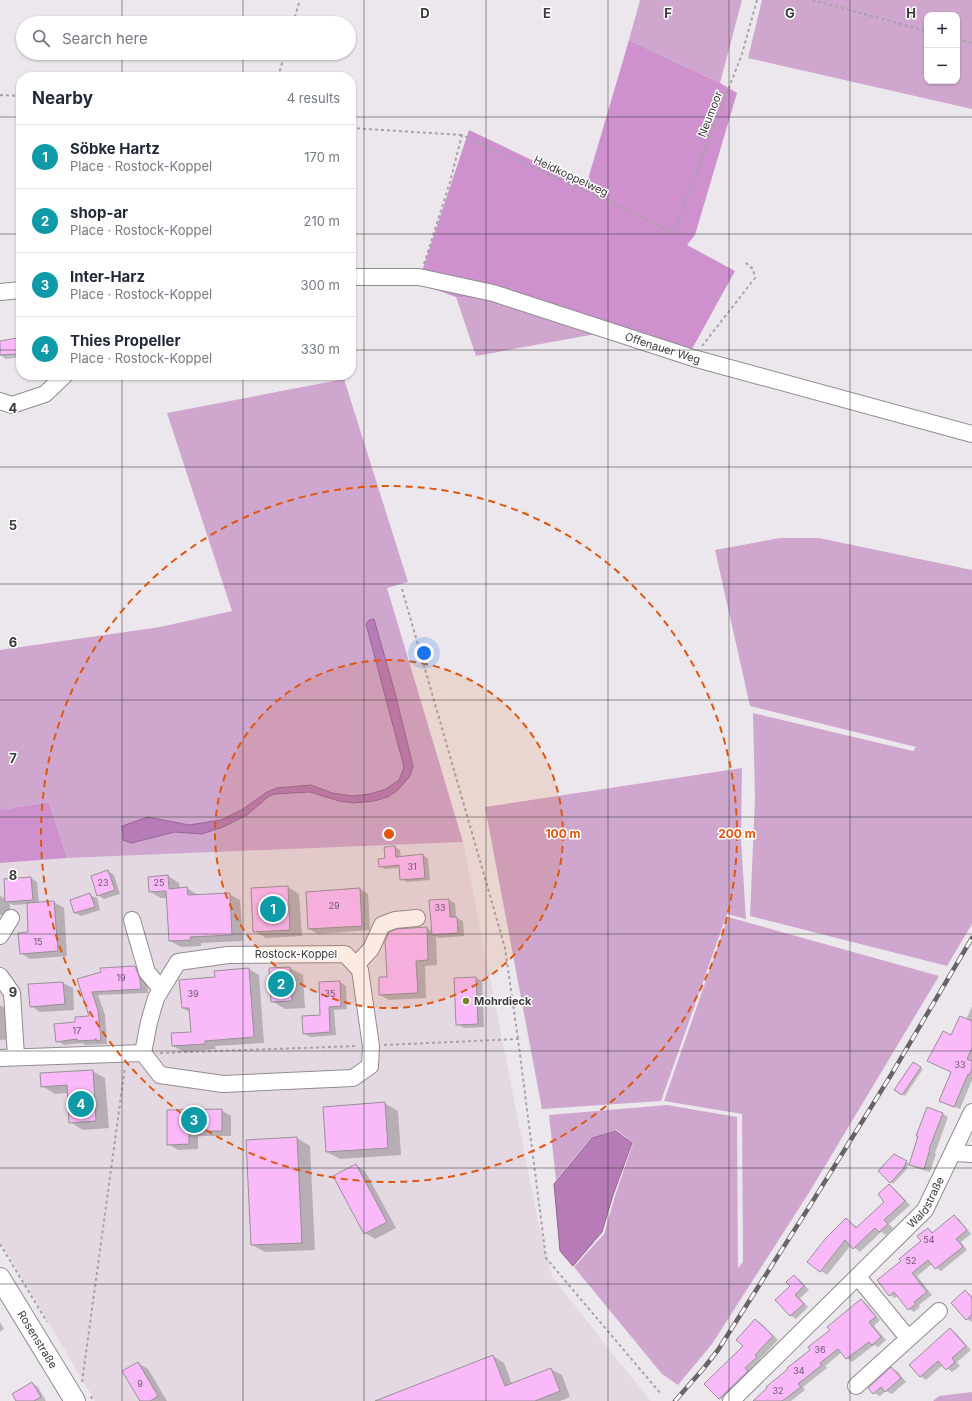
<!DOCTYPE html>
<meta charset="utf-8">
<style>
body{margin:0;font-family:Inter,sans-serif;background:#f6f6f7;color:#1f2937}
.controls{position:absolute;right:12px;top:12px;display:grid;overflow:hidden;border-radius:8px;box-shadow:0 1px 3px #0004}
.controls button{width:36px;height:36px;display:grid;place-items:center;padding:0;border:0;border-bottom:1px solid #e0e1e3;background:#fff;color:#1f2937;font:20px sans-serif}
.you{position:absolute;left:424px;top:653px;width:14px;height:14px;margin:-10px;border:3px solid #fff;border-radius:50%;background:#1a73e8;box-shadow:0 0 0 6px #1a73e833}
.badge{display:grid;place-items:center;width:26px;height:26px;border-radius:50%;background:#0f766e;color:#fff;font-size:13px;font-weight:700}
.pin{position:absolute;translate:-50% -50%;border:2px solid #fff;box-shadow:0 1px 4px #0006}
.list{margin:0;padding:0;list-style:none}
h2{display:flex;justify-content:space-between;align-items:center;height:52px;margin:0;padding:0 16px;font-size:17px}
h2 small{font-size:13px;font-weight:400;color:#747a83}
.list li{display:grid;grid-template-columns:26px 1fr auto;gap:12px;align-items:center;box-sizing:border-box;height:64px;padding:0 16px;border-top:1px solid #e0e1e3}
.list b{display:block;font-size:15px;white-space:nowrap}
.list p{margin:0;font-size:13px;white-space:nowrap;color:#747a83}
.list em{font-size:13px;font-style:normal;color:#747a83}
.icon{flex:none;width:22px;height:22px;fill:none;stroke:currentColor;stroke-width:2;stroke-linecap:round;stroke-linejoin:round}
.map{position:relative;flex:none;width:972px;height:1401px;overflow:hidden}
.search{position:absolute;background:#fff;box-shadow:0 1px 3px #0004;left:16px;top:16px;width:340px;height:44px;display:flex;align-items:center;gap:10px;box-sizing:border-box;padding:0 14px;border-radius:22px;color:#747a83;font-size:15px}
.panel{position:absolute;background:#fff;box-shadow:0 1px 3px #0004;left:16px;top:72px;width:340px;height:308px;border-radius:16px}
.map>svg:first-child{display:block}
.built{fill:#e4d9e3}
.green{fill:#cfa7ce;fill-rule:evenodd}
.forest{fill:#ce91ce}
.water{fill:#b77bb7;stroke:#926892}
.shadow{fill:#0003}
.building{fill:#fabafa;stroke:#969195}
.lines{fill:none;stroke-linecap:round;stroke-linejoin:round}
.minor-casing{stroke:#918c90;stroke-width:18}
.major-casing{stroke:#918c90;stroke-width:22}
.path{stroke:#a6a3a6;stroke-width:2;stroke-dasharray:3 3;stroke-linecap:butt}
.minor{stroke:#fff;stroke-width:16}
.major{stroke:#fff;stroke-width:20}
.rail-casing{stroke:#676467;stroke-width:4.5}
.rail{stroke:#fff;stroke-width:3;stroke-dasharray:9;stroke-linecap:butt}
.grid{fill:none;stroke:#3c3a3c;stroke-width:1;stroke-opacity:0.55}
.ring{fill:none;stroke:#df570e;stroke-width:2;stroke-dasharray:7 5}
.poi-dot{fill:#75812d;stroke:#fff;stroke-width:1.5}
.labels{text-anchor:middle;stroke-width:3;stroke-linejoin:round;paint-order:stroke}
.number-label{font-size:9px;fill:#6c5a6c}
.street-label{font-size:11px;fill:#3c3a3c;stroke:#fff}
.poi-label{font-size:11px;font-weight:bold;fill:#3c3a3c;stroke:#fff;text-anchor:start}
.grid-label{font-size:13px;text-anchor:middle;font-weight:bold;fill:#3c3a3c;stroke:#fff;stroke-width:3;stroke-linejoin:round;paint-order:stroke}
.centre{fill:#df570e;stroke:#fff;stroke-width:2}
.ring-label{font-size:12px;text-anchor:middle;font-weight:bold;fill:#df570e;stroke:#fff;stroke-width:3;stroke-linejoin:round;paint-order:stroke}
</style>
<div class="map">
<svg width="972" height="1401" viewBox="0 0 972 1401">
<rect width="100%" height="100%" fill="#ece7ec"/>
<!-- built -->
<path class="built" d="M 463,842 L 538,1221 L 552,1276 L 611,1352 L 651,1401 L 95,1401 L 0,1241 L 0,863 L 67,858 Z"/>
<!-- green -->
<path class="green" d="M 640,0 L 742,0 L 720,83 L 629,40 Z
M 762,0 L 972,0 L 972,109 L 748,58 ZM 927,15 L 957,15 L 957,81 L 927,81 Z
M 456,297 L 488,299 L 601,333 L 476,356 Z
M 344,379 L 408,582 L 387,588 L 463,842 L 67,858 L 49,802 L 0,810 L 0,650 L 160,627 L 232,611 L 167,413 Z
M 780,538 L 819,538 L 972,570 L 972,924 L 947,966 L 750,916 L 755,799 L 753,713 L 913,751 L 916,747 L 750,706 L 715,550 Z
M 742,768 L 741,840 L 746,919 L 727,914 L 661,1101 L 542,1109 L 485,807 Z
M 728,917 L 939,976 L 810,1191 L 712,1344 L 678,1385 L 662,1374 L 574,1267 L 604,1234 L 615,1196 L 633,1143 L 617,1130 L 591,1138 L 556,1180 L 549,1115 L 667,1105 L 737,1117 L 738,1268 L 743,1262 L 742,1114 L 664,1101 Z
M 972,1392 L 972,1401 L 933,1401 L 939,1396 Z"/>
<!-- forest -->
<path class="forest" d="M 629,40 L 720,83 L 737,93 L 695,235 L 687,245 L 735,271 L 692,349 L 488,299 L 456,297 L 418,283 L 469,130 L 586,186 Z
M 49,802 L 67,858 L 0,863 L 0,810 Z"/>
<!-- water -->
<path class="water" d="M 374,619 L 395,693 L 413,766 L 410,776 L 398,790 L 388,797 L 374,801 L 354,803 L 339,801 L 310,792 L 274,794 L 268,797 L 247,815 L 223,827 L 202,834 L 175,832 L 131,843 L 123,840 L 122,826 L 148,817 L 189,825 L 221,820 L 243,809 L 267,792 L 277,788 L 311,785 L 332,793 L 353,796 L 370,794 L 386,789 L 399,780 L 404,767 L 366,624 L 369,620 Z
M 616,1131 L 632,1143 L 613,1195 L 602,1232 L 573,1266 L 560,1251 L 554,1184 L 592,1138 Z"/>
<!-- shadow -->
<path class="shadow" d="M 8,339 L 16,339 L 21,341 L 21,357 L 6,359 L 0,355 L 0,342 L 8,341 Z
M 395,847 L 400,850 L 401,858 L 423,855 L 428,859 L 430,880 L 407,882 L 401,879 L 400,868 L 385,869 L 380,866 Z
M 108,871 L 114,875 L 120,894 L 104,899 L 98,895 Z
M 168,876 L 179,883 L 180,889 L 187,888 L 198,895 L 229,894 L 240,900 L 243,941 L 201,943 L 201,946 L 181,947 L 170,941 L 167,898 L 161,898 L 150,892 L 149,878 Z
M 31,878 L 37,882 L 39,903 L 54,902 L 64,908 L 67,956 L 30,959 L 21,953 L 29,933 L 28,904 L 13,905 L 10,903 L 10,915 L 0,915 L 0,896 L 6,899 Z
M 288,887 L 299,894 L 302,936 L 266,938 L 254,931 Z
M 360,889 L 368,894 L 370,930 L 318,934 L 309,929 Z
M 90,895 L 97,898 L 100,910 L 81,916 L 75,913 Z
M 449,900 L 455,903 L 456,918 L 463,921 L 464,936 L 439,938 L 436,936 L 437,965 L 425,966 L 426,998 L 389,1000 L 380,995 L 388,978 L 427,928 L 432,931 Z
M 135,967 L 142,971 L 147,983 L 148,993 L 98,995 L 105,1015 L 107,1044 L 85,1045 L 83,1043 L 64,1045 L 57,1041 L 77,1023 L 90,1017 L 78,980 L 102,973 Z
M 290,968 L 303,975 L 305,1008 L 285,1009 L 272,1001 L 270,969 Z
M 249,969 L 259,975 L 264,1043 L 215,1046 L 216,1049 L 184,1052 L 173,1046 L 192,1033 L 191,1013 L 183,1008 L 216,978 Z
M 476,978 L 482,981 L 484,1027 L 464,1028 L 457,1024 Z
M 340,982 L 346,986 L 347,1009 L 334,1010 L 336,1035 L 310,1037 L 304,1033 L 321,1016 Z
M 63,983 L 73,988 L 74,1010 L 40,1012 L 31,1006 L 29,985 Z
M 0,1005 L 6,1009 L 11,1039 L 0,1040 Z
M 972,1006 L 972,1080 L 960,1109 L 945,1103 L 952,1072 L 952,1036 L 966,1020 Z
M 913,1063 L 923,1069 L 905,1096 L 895,1089 Z
M 92,1071 L 105,1078 L 109,1128 L 83,1130 L 70,1122 L 68,1093 L 55,1094 L 42,1086 Z
M 384,1103 L 398,1111 L 401,1155 L 340,1159 L 327,1152 Z
M 221,1110 L 231,1116 L 231,1136 L 198,1136 L 198,1149 L 178,1150 L 168,1144 Z
M 942,1113 L 948,1117 L 935,1153 L 936,1154 L 930,1172 L 916,1168 L 909,1164 L 906,1170 L 893,1184 L 891,1182 L 894,1156 L 910,1164 Z
M 297,1138 L 310,1146 L 315,1250 L 265,1252 L 252,1245 Z
M 356,1165 L 365,1171 L 396,1228 L 375,1239 L 365,1233 Z
M 889,1185 L 895,1189 L 910,1205 L 889,1224 L 893,1228 L 886,1235 L 881,1232 L 860,1252 L 851,1245 L 827,1275 L 808,1262 L 847,1219 L 858,1228 L 886,1202 Z
M 954,1216 L 959,1219 L 971,1234 L 961,1242 L 967,1250 L 941,1271 L 936,1268 L 932,1264 L 917,1276 L 932,1295 L 919,1305 L 920,1307 L 914,1312 L 909,1309 L 898,1295 L 895,1298 L 890,1295 L 903,1261 L 922,1241 L 928,1229 L 934,1233 Z
M 794,1276 L 799,1279 L 809,1290 L 800,1298 L 808,1307 L 796,1319 L 791,1316 L 776,1300 L 791,1286 Z
M 965,1291 L 972,1296 L 972,1322 L 967,1319 Z
M 861,1300 L 866,1303 L 880,1320 L 874,1326 L 886,1340 L 878,1347 L 874,1345 L 852,1362 L 847,1358 L 842,1352 L 825,1366 L 827,1368 L 803,1387 L 805,1390 L 791,1401 L 755,1401 L 812,1350 Z
M 755,1320 L 761,1323 L 778,1340 L 760,1359 L 762,1361 L 725,1401 L 719,1398 L 745,1346 Z
M 0,1322 L 4,1329 L 0,1332 Z
M 950,1329 L 956,1333 L 971,1350 L 957,1362 L 960,1366 L 952,1372 L 943,1365 L 926,1380 L 920,1376 Z
M 493,1356 L 504,1363 L 512,1384 L 551,1369 L 562,1375 L 570,1397 L 560,1401 L 375,1401 Z
M 138,1363 L 148,1369 L 167,1401 L 141,1401 Z
M 892,1368 L 898,1372 L 906,1382 L 892,1394 L 886,1391 L 880,1396 L 874,1393 Z
M 32,1383 L 38,1387 L 46,1401 L 18,1401 Z"/>
<!-- building -->
<path class="building" d="M 17,338 L 18,354 L 0,355 L 0,341 Z
M 395,846 L 396,857 L 423,854 L 425,878 L 400,880 L 399,865 L 379,867 L 378,859 L 385,858 L 384,847 Z
M 108,870 L 115,890 L 97,896 L 91,876 Z
M 168,875 L 169,889 L 187,887 L 188,895 L 230,893 L 232,935 L 190,937 L 191,940 L 169,941 L 166,891 L 149,892 L 148,877 Z
M 31,877 L 33,900 L 5,902 L 4,879 Z
M 288,886 L 290,930 L 253,932 L 251,888 Z
M 360,888 L 362,926 L 308,929 L 306,892 Z
M 90,893 L 95,907 L 74,913 L 70,900 Z
M 449,899 L 450,917 L 457,917 L 458,933 L 432,935 L 429,900 Z
M 54,901 L 58,951 L 20,954 L 18,933 L 28,932 L 27,903 Z
M 427,927 L 428,960 L 416,961 L 418,993 L 379,995 L 379,977 L 387,977 L 385,941 L 389,932 L 397,929 Z
M 135,966 L 140,979 L 141,989 L 92,992 L 98,1010 L 101,1040 L 96,1041 L 96,1038 L 95,1040 L 77,1041 L 77,1039 L 56,1042 L 54,1024 L 75,1022 L 75,1017 L 89,1016 L 77,979 L 101,972 L 100,968 Z
M 290,967 L 292,1001 L 271,1002 L 269,968 Z
M 249,968 L 254,1037 L 205,1041 L 205,1044 L 172,1046 L 171,1033 L 191,1032 L 189,1008 L 182,1008 L 179,980 L 215,977 L 214,971 Z
M 476,977 L 478,1024 L 456,1025 L 454,978 Z
M 340,981 L 341,1006 L 329,1007 L 330,1032 L 303,1034 L 302,1016 L 320,1015 L 319,982 Z
M 63,982 L 65,1004 L 30,1007 L 28,984 Z
M 960,1016 L 972,1021 L 972,1048 L 967,1059 L 972,1061 L 972,1069 L 969,1075 L 968,1074 L 954,1107 L 939,1101 L 951,1072 L 927,1061 L 943,1031 L 951,1035 Z
M 913,1062 L 921,1067 L 902,1095 L 894,1090 Z
M 93,1070 L 96,1121 L 69,1123 L 67,1085 L 41,1087 L 40,1073 Z
M 385,1102 L 388,1148 L 326,1152 L 323,1107 Z
M 927,1107 L 943,1113 L 929,1149 L 930,1149 L 924,1169 L 909,1165 L 918,1136 L 916,1136 Z
M 222,1109 L 222,1131 L 189,1131 L 189,1144 L 167,1145 L 167,1110 Z
M 297,1137 L 302,1243 L 251,1245 L 246,1140 Z
M 894,1154 L 907,1161 L 903,1169 L 890,1183 L 878,1171 Z
M 356,1164 L 387,1222 L 364,1234 L 333,1176 Z
M 889,1184 L 905,1201 L 884,1220 L 888,1224 L 879,1232 L 875,1228 L 853,1249 L 845,1240 L 820,1272 L 807,1262 L 826,1238 L 846,1218 L 856,1228 L 884,1202 L 878,1194 Z
M 954,1215 L 967,1230 L 956,1239 L 963,1247 L 935,1269 L 928,1260 L 912,1273 L 927,1292 L 914,1302 L 916,1304 L 908,1310 L 894,1292 L 889,1296 L 877,1280 L 901,1261 L 899,1259 L 921,1241 L 917,1236 L 928,1228 L 932,1233 Z
M 794,1275 L 804,1286 L 795,1295 L 804,1304 L 790,1316 L 775,1300 L 790,1286 L 786,1282 Z
M 965,1290 L 972,1298 L 972,1315 L 966,1320 L 951,1303 Z
M 861,1299 L 876,1317 L 869,1322 L 881,1337 L 872,1345 L 869,1342 L 846,1359 L 838,1349 L 820,1363 L 822,1365 L 798,1384 L 801,1387 L 782,1401 L 753,1401 L 767,1388 L 766,1387 L 788,1369 L 787,1368 L 810,1350 L 808,1347 L 830,1330 L 827,1327 Z
M 755,1319 L 773,1336 L 755,1355 L 757,1357 L 745,1368 L 748,1371 L 719,1399 L 704,1384 L 743,1346 L 736,1340 Z
M 950,1328 L 966,1346 L 952,1358 L 955,1362 L 946,1370 L 938,1361 L 920,1377 L 909,1365 Z
M 493,1355 L 505,1386 L 551,1368 L 560,1391 L 535,1401 L 375,1401 Z
M 138,1362 L 158,1396 L 150,1401 L 140,1401 L 122,1371 Z
M 891,1367 L 901,1378 L 885,1392 L 881,1387 L 873,1394 L 868,1388 Z
M 32,1382 L 41,1397 L 34,1401 L 16,1401 L 12,1394 Z"/>
<g class="lines">
<defs>
<g id="minor">
<path id="s1" d="M 351,277 L 419,277 L 493,293 L 693,358 L 972,434"/>
<path d="M 0,292 L 21,290"/>
<path d="M 0,401 L 12,405 L 45,394 L 65,375"/>
<path d="M 132,920 L 147,972 L 161,989"/>
<path d="M 0,936 L 11,918"/>
<path d="M 345,954 L 360,970 L 371,1046 L 370,1066 L 353,1078 L 223,1084 L 160,1075 L 143,1053 L 149,1022 L 156,998 L 178,962 L 228,955 Z"/>
<path d="M 356,965 L 371,949 L 382,925 L 395,920 L 417,918"/>
<path d="M 0,976 L 12,993 L 16,1056"/>
<path d="M 0,1058 L 143,1053"/>
<path d="M 953,1153 L 972,1154"/>
<path d="M 858,1277 L 908,1338"/>
<path d="M 856,1386 L 939,1311"/>
<path id="s2" d="M 731,1401 L 925,1210 L 972,1112"/>
</g>
<g id="major">
<path id="s3" d="M 0,1278 L 75,1401"/>
</g>
</defs>
<!-- minor casing -->
<use href="#minor" class="minor-casing"/>
<!-- major casing -->
<use href="#major" class="major-casing"/>
<!-- path -->
<path class="path" d="M 812,0 L 927,31
M 293,23 L 300,0
M 957,39 L 972,43
M 278,77 L 285,53
M 0,95 L 21,96
M 351,128 L 462,135
M 424,264 L 450,182 L 462,135 L 585,191 L 673,233 L 742,54 L 757,0
M 702,346 L 755,278 L 753,269 L 745,262
M 402,589 L 505,948 L 518,1039
M 384,1045 L 518,1039 L 546,1258 L 661,1394
M 160,1053 L 358,1046
M 0,1244 L 47,1322
M 82,1382 L 125,1067
M 91,1396 L 93,1401"/>
<!-- minor -->
<use href="#minor" class="minor"/>
<!-- major -->
<use href="#major" class="major"/>
<defs>
<path id="rail" d="M 675,1401 L 703,1369 L 718,1350 L 811,1204 L 891,1075 L 972,938"/>
</defs>
<!-- rail casing -->
<use href="#rail" class="rail-casing"/>
<!-- rail -->
<use href="#rail" class="rail"/>
</g>
<!-- grid -->
<path class="grid" d="M 122,0 L 122,23M 243,0 L 243,23M 364,0 L 364,1401M 486,0 L 486,1401M 608,0 L 608,1401M 729,0 L 729,1401M 850,0 L 850,1401M 122,53 L 122,77M 243,53 L 243,77M 0,117 L 21,117M 351,117 L 972,117M 0,234 L 21,234M 351,234 L 972,234M 0,350 L 21,350M 351,350 L 972,350M 122,375 L 122,1401M 243,375 L 243,1401M 0,467 L 972,467M 0,584 L 972,584M 0,700 L 972,700M 0,817 L 972,817M 0,934 L 972,934M 0,1051 L 972,1051M 0,1168 L 972,1168M 0,1284 L 972,1284"/>
<!-- distance rings -->
<circle cx="389" cy="834" r="174" fill="#df570e" fill-opacity=".12"/>
<g class="ring">
<circle cx="389" cy="834" r="174"/>
<circle cx="389" cy="834" r="348"/>
</g>
<!-- markers -->
<circle class="poi-dot" cx="466" cy="1001" r="4"/>
<g class="labels">
<!-- number labels -->
<g class="number-label">
<text x="412" y="870">31</text>
<text x="103" y="886">23</text>
<text x="159" y="886">25</text>
<text x="334" y="909">29</text>
<text x="440" y="911">33</text>
<text x="38" y="945">15</text>
<text x="121" y="981">19</text>
<text x="193" y="997">39</text>
<text x="330" y="997">35</text>
<text x="77" y="1034">17</text>
<text x="960" y="1068">33</text>
<text x="929" y="1243">54</text>
<text x="911" y="1264">52</text>
<text x="820" y="1353">36</text>
<text x="799" y="1374">34</text>
<text x="140" y="1387">9</text>
<text x="778" y="1394">32</text>
</g>
<!-- street labels -->
<g class="street-label">
<text transform="translate(710 114) rotate(-69)" y="4">Neumoor</text>
<text transform="translate(571 176) rotate(25)" y="4">Heidkoppelweg</text>
<text dy="4" stroke="none"><textPath href="#s1" startOffset="322">Offenauer Weg</textPath></text>
<text x="296" y="958">Rostock-Koppel</text>
<text dy="4" stroke="none"><textPath href="#s2" startOffset="279">Waldstraße</textPath></text>
<text dy="4" stroke="none"><textPath href="#s3" startOffset="72">Rosenstraße</textPath></text>
</g>
<!-- poi labels -->
<g class="poi-label">
<text x="474" y="1005">Mohrdieck</text>
</g>
</g>
<g class="grid-label">
<text x="425" y="18">D</text>
<text x="547" y="18">E</text>
<text x="668" y="18">F</text>
<text x="790" y="18">G</text>
<text x="911" y="18">H</text>
<text x="13" y="413">4</text>
<text x="13" y="530">5</text>
<text x="13" y="647">6</text>
<text x="13" y="763">7</text>
<text x="13" y="880">8</text>
<text x="13" y="997">9</text>
</g>
<circle cx="389" cy="834" r="6" class="centre"/>
<g class="ring-label">
<text x="563" y="838">100 m</text>
<text x="737" y="838">200 m</text>
</g>
</svg>
<div class="controls">
<button>+</button>
<button>−</button>
</div>
<div class="you"></div>
<div class="pin badge" style="left:273px;top:909px;background:#0f9aa8">1</div>
<div class="pin badge" style="left:281px;top:984px;background:#0f9aa8">2</div>
<div class="pin badge" style="left:194px;top:1120px;background:#0f9aa8">3</div>
<div class="pin badge" style="left:81px;top:1104px;background:#0f9aa8">4</div>
<div class="search"><svg class="icon" aria-label="search" viewBox="0 0 24 24"><circle cx="10" cy="10" r="6"/><path d="M15 15l6 6"/></svg>Search here</div>
<section class="panel">
<h2>Nearby<small>4 results</small></h2>
<ul class="list">
<li><span class="badge" style="background:#0f9aa8">1</span><div><b>Söbke Hartz</b><p>Place · Rostock-Koppel</p></div><em>170 m</em></li>
<li><span class="badge" style="background:#0f9aa8">2</span><div><b>shop-ar</b><p>Place · Rostock-Koppel</p></div><em>210 m</em></li>
<li><span class="badge" style="background:#0f9aa8">3</span><div><b>Inter-Harz</b><p>Place · Rostock-Koppel</p></div><em>300 m</em></li>
<li><span class="badge" style="background:#0f9aa8">4</span><div><b>Thies Propeller</b><p>Place · Rostock-Koppel</p></div><em>330 m</em></li>
</ul>
</section>
</div>
